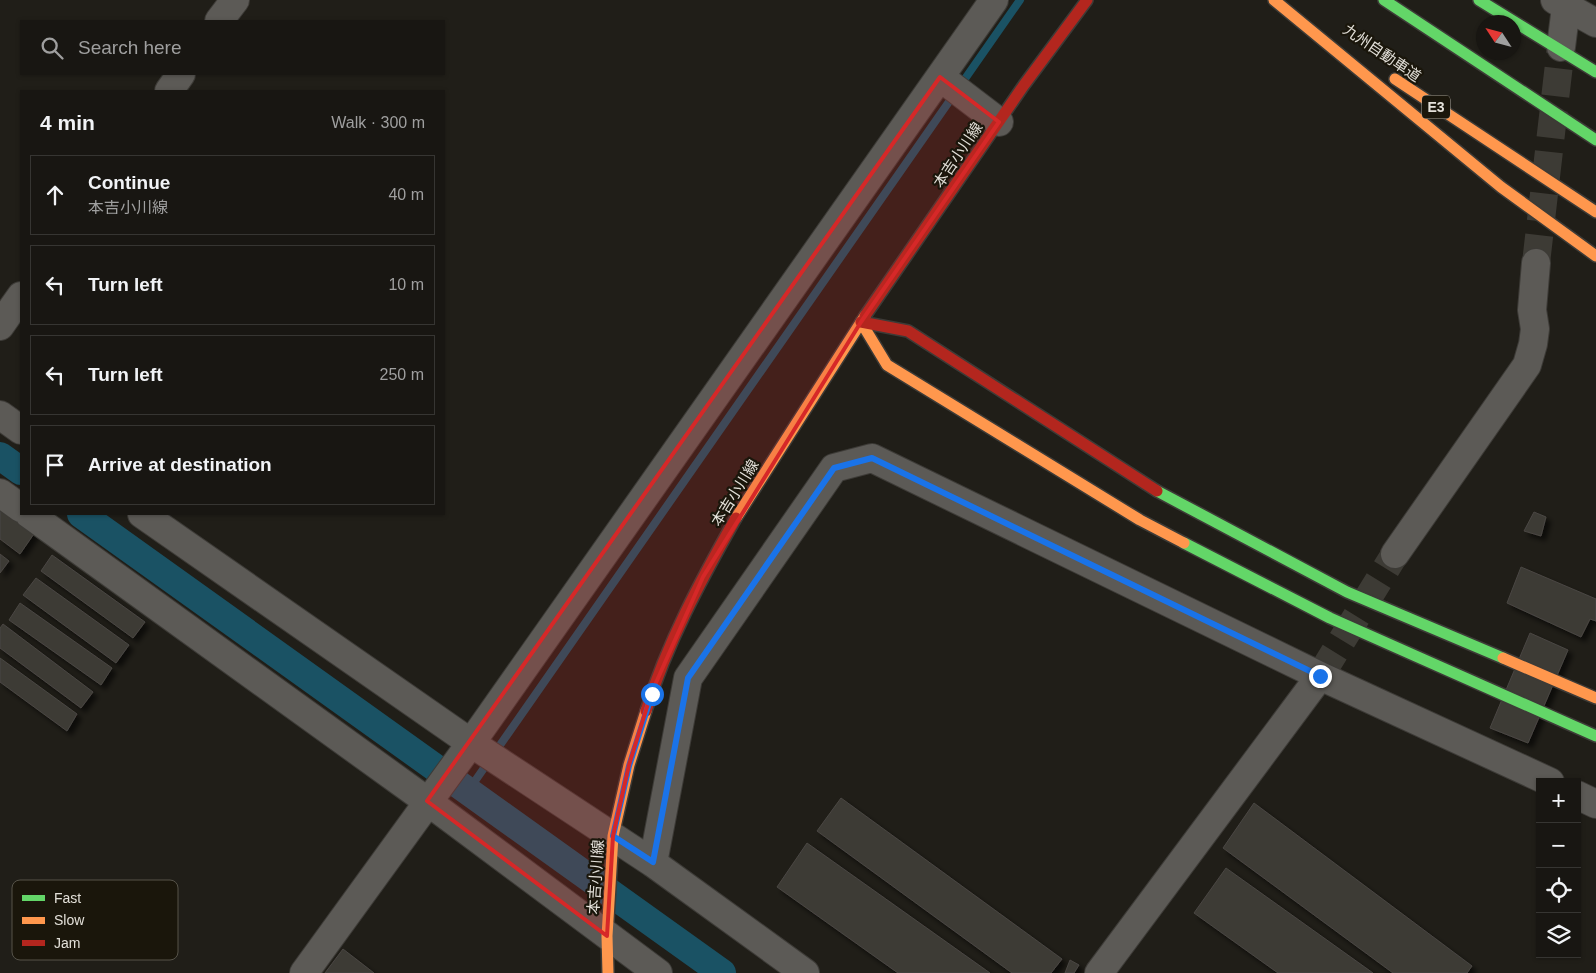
<!DOCTYPE html>
<meta charset="utf-8">
<style>
body{margin:0;font-family:Arial,"Noto Sans JP",sans-serif;background:#252320;color:#f1f3f6}
.controls{position:absolute;right:15px;bottom:15px;display:grid;overflow:hidden;border-radius:0px;box-shadow:0 1px 4px #0004}
.controls button{width:45px;height:45px;display:grid;place-items:center;padding:0;border:0;border-bottom:1px solid #363532;background:#181612;color:#f1f3f6;font:25px sans-serif}
.compass{position:absolute;left:1476px;top:15px;width:45px;height:45px;border-radius:50%;background:#181612;box-shadow:0 1px 4px #0004;rotate:306deg}
.stop{position:absolute;width:15px;height:15px;margin:-11px;border:4px solid #1a73e8;border-radius:50%;background:#fff}
.stop.end{background:#1a73e8;border-color:#fff;box-shadow:0 1px 5px #0008}
.list{margin:0;padding:0;list-style:none}
h2{display:flex;justify-content:space-between;align-items:center;height:65px;margin:0;padding:0 20px;font-size:21px}
h2 small{font-size:16px;font-weight:400;color:#9f9f9f}
.list li{display:grid;grid-template-columns:32px 1fr auto;gap:15px;align-items:center;box-sizing:border-box;height:80px;margin:0 10px 10px;padding:0 10px;border:1px solid #363532;border-radius:0px}
.list b{display:block;font-size:19px;white-space:nowrap}
.list p{margin:0;font-size:16px;white-space:nowrap;color:#9f9f9f}
.list em{font-size:16px;font-style:normal;color:#9f9f9f}
.icon{flex:none;width:28px;height:28px;fill:none;stroke:currentColor;stroke-width:2;stroke-linecap:round;stroke-linejoin:round}
.map{position:relative;flex:none;width:1596px;height:973px;overflow:hidden}
.search{position:absolute;background:#181612;box-shadow:0 1px 4px #0004;left:20px;top:20px;width:425px;height:55px;display:flex;align-items:center;gap:12px;box-sizing:border-box;padding:0 18px;border-radius:0px;color:#9f9f9f;font-size:19px}
.panel{position:absolute;background:#181612;box-shadow:0 1px 4px #0004;left:20px;top:90px;width:425px;height:425px;border-radius:0px}
.map>svg:first-child{display:block}
.lines{fill:none;stroke-linecap:round;stroke-linejoin:round}
.stream{stroke:#1a5264;stroke-width:8}
.canal{stroke:#1a5264;stroke-width:28}
.building{fill:#3d3a36;stroke:#4a4743;filter:url(#shadow)}
.street-tunnel{stroke:#3d3b35;stroke-width:28;stroke-dasharray:28 14;stroke-linecap:butt}
.street-casing{stroke:#3d3b37;stroke-width:30}
.fast-casing{stroke:#3d3b37;stroke-width:14}
.slow-casing{stroke:#3d3b37;stroke-width:14}
.jam-casing{stroke:#3d3b37;stroke-width:14}
.street{stroke:#5c5a56;stroke-width:28}
.fast{stroke:#63d668;stroke-width:11}
.slow{stroke:#ff974d;stroke-width:11}
.jam{stroke:#b3261e;stroke-width:11}
.route{stroke:#1a73e8;stroke-width:6}
.marked{fill:#d62828;fill-opacity:0.2;stroke:#d62828;stroke-width:4;stroke-linejoin:round}
.labels{text-anchor:middle;stroke-width:4.5;stroke-linejoin:round;paint-order:stroke}
.shield{fill:#1a160b;stroke:#a7a39b;stroke-width:1}
.shield-label{font-size:14px;font-weight:bold;fill:#e3e0d9}
.street-label{font-size:15px;fill:#e3e0d9;stroke:#1a160b}
.key{fill:#1a160b;stroke:#565349;stroke-width:1}
.key-label{font-size:14px;fill:#e3e0d9}
</style>
<div class="map">
<svg width="1596" height="973" viewBox="0 0 1596 973">
<defs>
<filter id="shadow"><feDropShadow dx="4.5" dy="4.5" stdDeviation="2.5" flood-color="#0009"/></filter>
</defs>
<rect width="100%" height="100%" fill="#201e18"/>
<g class="lines">
<!-- stream -->
<path class="stream" d="M 468,791 L 1020,0"/>
<!-- canal -->
<path class="canal" d="M 0,456 L 21,471
M 81,514 L 722,973"/>
</g>
<!-- building -->
<path class="building" d="M 0,507 L 38,528 L 20,554 L 0,539 Z
M 1534,512 L 1546,517 L 1541,536 L 1524,531 Z
M 0,554 L 9,561 L 0,573 Z
M 52,555 L 145,622 L 133,638 L 41,571 Z
M 1521,567 L 1596,599 L 1596,621 L 1590,619 L 1581,637 L 1507,603 Z
M 36,578 L 129,645 L 116,663 L 23,595 Z
M 20,603 L 112,668 L 101,685 L 9,620 Z
M 3,624 L 93,692 L 81,708 L 0,648 L 0,628 Z
M 1530,633 L 1568,650 L 1528,743 L 1490,728 Z
M 0,658 L 77,714 L 67,731 L 0,682 Z
M 841,798 L 1062,959 L 1051,973 L 1012,973 L 817,831 Z
M 1254,803 L 1472,966 L 1467,973 L 1393,973 L 1223,848 Z
M 807,843 L 990,973 L 898,973 L 777,887 Z
M 1226,868 L 1373,973 L 1278,973 L 1194,913 Z
M 343,949 L 374,973 L 325,973 Z
M 1070,960 L 1079,965 L 1074,973 L 1065,973 Z"/>
<g class="lines">
<!-- street-tunnel -->
<path class="street-tunnel" d="M 1536,263 L 1561,47
M 1320,676 L 1395,554"/>
<defs>
<path id="street" d="M 1555,0 L 1596,23
M 219,21 L 235,0
M 1561,47 L 1566,7
M 940,77 L 999,122
M 169,91 L 181,74
M 0,326 L 21,296
M 0,415 L 21,430
M 0,493 L 21,508
M 29,514 L 427,801 L 658,973
M 142,514 L 471,743 L 653,863 L 805,973
M 1395,554 L 1527,365 L 1533,344 L 1535,329 L 1532,310 L 1536,263
M 1577,795 L 1596,804
M 653,863 L 688,678 L 834,468 L 872,458 L 1320,676 L 1550,782
M 304,973 L 471,743 L 994,0
M 1099,973 L 1320,676"/>
<path id="fast" d="M 1384,0 L 1596,140
M 1479,0 L 1596,72
M 1157,491 L 1347,592 L 1503,658
M 1184,543 L 1330,618 L 1596,736"/>
<path id="slow" d="M 1274,0 L 1501,187 L 1596,256
M 1395,79 L 1596,212
M 861,322 L 887,365 L 1140,520 L 1184,543
M 736,518 L 865,316
M 1503,658 L 1596,698
M 608,973 L 607,936 L 613,836 L 629,765 L 646,711"/>
<path id="jam" d="M 865,316 L 1024,85 L 1087,0
M 861,322 L 908,331 L 1157,491
M 646,711 C 667,643 701,580 736,518"/>
</defs>
<!-- street casing -->
<use href="#street" class="street-casing"/>
<!-- fast casing -->
<use href="#fast" class="fast-casing"/>
<!-- slow casing -->
<use href="#slow" class="slow-casing"/>
<!-- jam casing -->
<use href="#jam" class="jam-casing"/>
<!-- street -->
<use href="#street" class="street"/>
<!-- fast -->
<use href="#fast" class="fast"/>
<!-- slow -->
<use href="#slow" class="slow"/>
<!-- jam -->
<use href="#jam" class="jam"/>
</g>
<g class="lines">
<!-- route -->
<path class="route" d="M 652,694 L 629,766 L 613,836 L 653,862 L 688,678 L 834,468 L 872,458 L 1320,676"/>
</g>
<!-- marked area -->
<path class="marked" d="M 940,77 L 999,122 L 861,322 L 703,577 L 651,694 L 629,765 L 613,836 L 607,936 L 427,801 Z"/>
<g class="labels">
<!-- shield labels -->
<rect class="shield" x="1422" y="95.5" width="28" height="23" rx="4"/>
<g class="shield-label">
<text x="1436" y="112">E3</text>
</g>
<!-- street labels -->
<g class="street-label">
<text transform="translate(1382 53) rotate(34)" y="5">九州自動車道</text>
<text transform="translate(958 155) rotate(-56)" y="5">本吉小川線</text>
<text transform="translate(735 493) rotate(-58)" y="5">本吉小川線</text>
<text transform="translate(596 877) rotate(-86)" y="5">本吉小川線</text>
</g>
</g>
<!-- legend -->
<rect x="12" y="880" width="166" height="80" rx="8" class="key"/>
<rect x="22" y="895" width="23" height="6" fill="#63d668"/>
<rect x="22" y="917" width="23" height="7" fill="#ff974d"/>
<rect x="22" y="940" width="23" height="6" fill="#b3261e"/>
<g class="key-label">
<text x="54" y="903">Fast</text>
<text x="54" y="925">Slow</text>
<text x="54" y="948">Jam</text>
</g>
</svg>
<div class="controls">
<button>+</button>
<button>−</button>
<button><svg class="icon" aria-label="locate" viewBox="0 0 24 24"><circle cx="12" cy="12" r="6"/><path d="M12 2v4M12 18v4M2 12h4M18 12h4"/></svg></button>
<button><svg class="icon" aria-label="layers" viewBox="0 0 24 24"><path d="M12 4l9 5-9 5-9-5zM3 14l9 5 9-5"/></svg></button>
</div>
<svg class="compass" viewBox="-18 -18 36 36"><path d="M0-13l5 13h-10z" fill="#e53935"/><path d="M0 13l5-13h-10z" fill="#9f9f9f"/></svg>
<div class="stop" style="left:652px;top:694px"></div>
<div class="stop end" style="left:1320px;top:676px"></div>
<div class="search"><svg class="icon" aria-label="search" viewBox="0 0 24 24"><circle cx="10" cy="10" r="6"/><path d="M15 15l6 6"/></svg>Search here</div>
<section class="panel">
<h2>4 min<small>Walk · 300 m</small></h2>
<ul class="list">
<li><svg class="icon" aria-label="ahead" viewBox="0 0 24 24"><path d="M12 20V5M6 11l6-6 6 6"/></svg><div><b>Continue</b><p>本吉小川線</p></div><em>40 m</em></li>
<li><svg class="icon" aria-label="left" viewBox="0 0 24 24"><path d="M17 20v-9H6M10 6l-5 5 5 5"/></svg><div><b>Turn left</b></div><em>10 m</em></li>
<li><svg class="icon" aria-label="left" viewBox="0 0 24 24"><path d="M17 20v-9H6M10 6l-5 5 5 5"/></svg><div><b>Turn left</b></div><em>250 m</em></li>
<li><svg class="icon" aria-label="arrive" viewBox="0 0 24 24"><path d="M6 21V4h12l-3 4 3 4H6"/></svg><div><b>Arrive at destination</b></div></li>
</ul>
</section>
</div>
